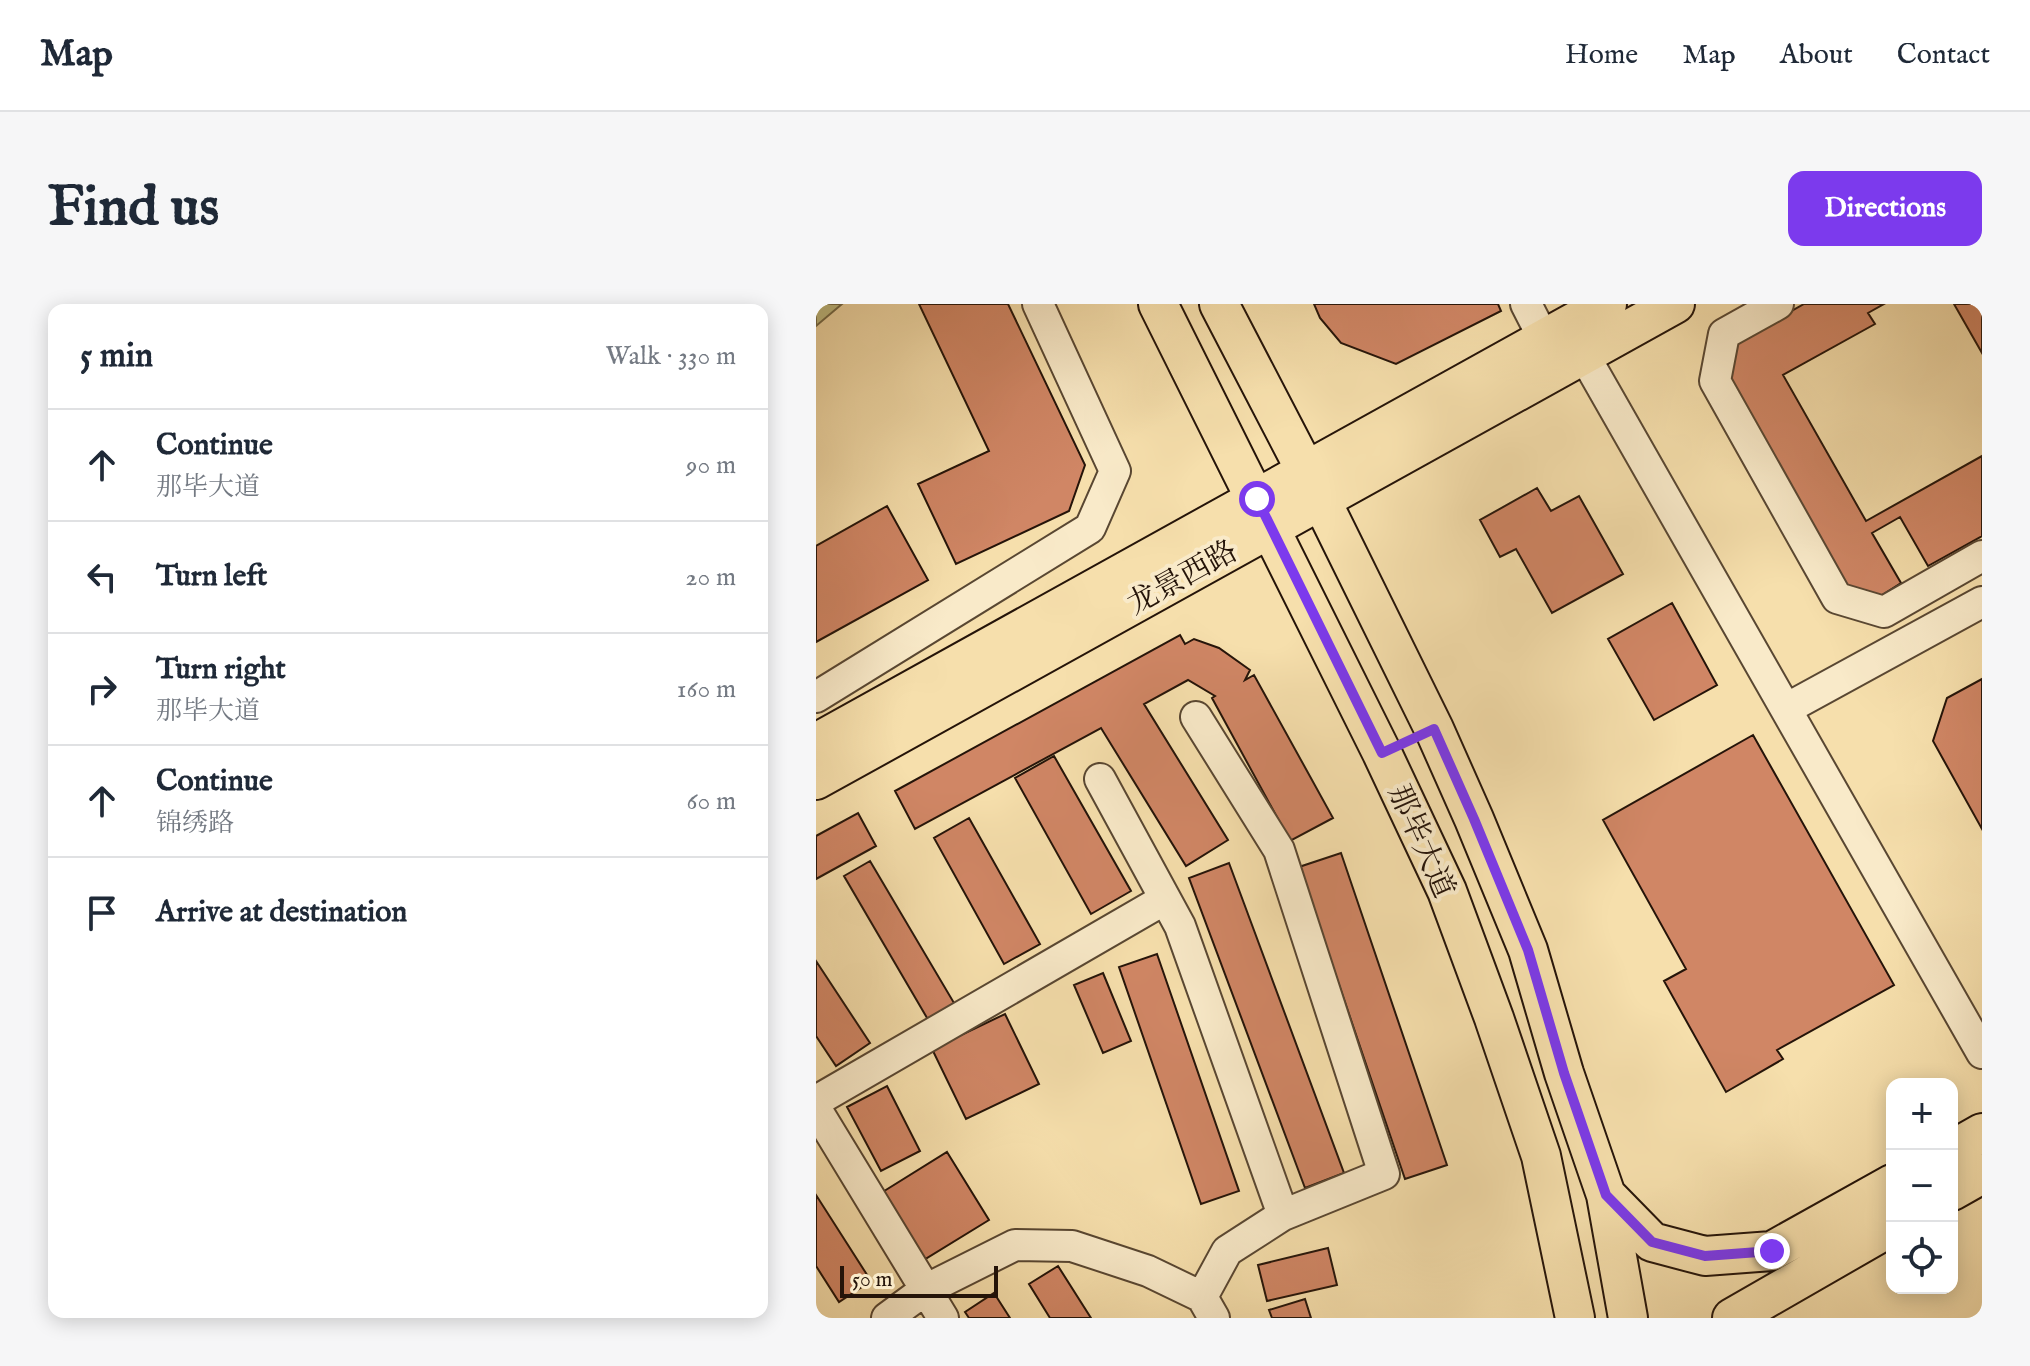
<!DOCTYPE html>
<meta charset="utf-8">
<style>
body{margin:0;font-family:"IM FELL English","Noto Serif SC",serif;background:#f6f6f7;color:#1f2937}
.controls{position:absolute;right:24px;bottom:24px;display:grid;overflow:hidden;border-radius:16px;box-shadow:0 4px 20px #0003}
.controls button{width:72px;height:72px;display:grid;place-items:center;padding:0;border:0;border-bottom:2px solid #e0e1e3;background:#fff;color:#1f2937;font:40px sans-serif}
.scale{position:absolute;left:24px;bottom:20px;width:158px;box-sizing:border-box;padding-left:8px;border:4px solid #251409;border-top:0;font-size:22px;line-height:28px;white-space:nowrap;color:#251409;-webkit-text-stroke:6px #f9eac9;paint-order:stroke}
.stop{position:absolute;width:24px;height:24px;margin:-18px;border:6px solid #7c3aed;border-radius:50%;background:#fff}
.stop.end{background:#7c3aed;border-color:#fff;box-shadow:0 2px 8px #0008}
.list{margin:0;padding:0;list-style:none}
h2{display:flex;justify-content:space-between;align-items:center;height:104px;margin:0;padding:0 32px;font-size:34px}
h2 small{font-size:26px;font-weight:400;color:#747a83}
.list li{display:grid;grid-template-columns:52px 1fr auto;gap:24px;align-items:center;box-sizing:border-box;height:112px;padding:0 32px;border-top:2px solid #e0e1e3}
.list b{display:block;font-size:30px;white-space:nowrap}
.list p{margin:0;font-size:26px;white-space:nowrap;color:#747a83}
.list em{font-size:26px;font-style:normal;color:#747a83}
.icon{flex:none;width:44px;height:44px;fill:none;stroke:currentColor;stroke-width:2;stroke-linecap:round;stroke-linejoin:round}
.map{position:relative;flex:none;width:1166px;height:1014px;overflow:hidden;border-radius:16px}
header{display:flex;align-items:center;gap:48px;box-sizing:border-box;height:112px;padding:0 40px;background:#fff;border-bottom:2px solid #e0e1e3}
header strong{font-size:38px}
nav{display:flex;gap:44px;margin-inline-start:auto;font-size:28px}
.intro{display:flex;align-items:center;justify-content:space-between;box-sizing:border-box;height:192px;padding:0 48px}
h1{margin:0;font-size:56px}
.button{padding:20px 36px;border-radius:16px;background:#7c3aed;color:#fff;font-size:28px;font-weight:700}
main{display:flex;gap:48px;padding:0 48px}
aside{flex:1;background:#fff;border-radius:16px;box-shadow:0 4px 20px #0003}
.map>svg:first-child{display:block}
.green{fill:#c1c086;stroke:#736a48;stroke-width:2}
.building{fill:#d08665;stroke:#251409;stroke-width:2}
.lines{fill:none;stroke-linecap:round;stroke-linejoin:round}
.minor-casing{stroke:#594732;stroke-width:34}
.major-casing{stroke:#251409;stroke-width:42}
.minor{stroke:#f9eac9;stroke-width:30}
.major{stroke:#f6dfac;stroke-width:38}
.route{stroke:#7c3aed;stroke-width:10}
.labels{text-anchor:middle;stroke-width:8;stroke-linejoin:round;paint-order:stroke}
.street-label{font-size:30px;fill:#251409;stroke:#f9eac9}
</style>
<header>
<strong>Map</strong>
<nav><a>Home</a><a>Map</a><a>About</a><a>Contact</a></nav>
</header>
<div class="intro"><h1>Find us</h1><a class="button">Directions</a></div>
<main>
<aside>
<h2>5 min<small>Walk · 330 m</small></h2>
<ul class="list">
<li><svg class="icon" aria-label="ahead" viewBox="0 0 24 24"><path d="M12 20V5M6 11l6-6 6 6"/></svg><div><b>Continue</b><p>那毕大道</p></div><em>90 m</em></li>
<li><svg class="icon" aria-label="left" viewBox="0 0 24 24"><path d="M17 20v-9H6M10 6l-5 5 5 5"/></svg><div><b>Turn left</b></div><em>20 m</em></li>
<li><svg class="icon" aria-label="right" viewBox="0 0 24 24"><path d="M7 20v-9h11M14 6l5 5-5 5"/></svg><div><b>Turn right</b><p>那毕大道</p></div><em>160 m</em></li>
<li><svg class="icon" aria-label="ahead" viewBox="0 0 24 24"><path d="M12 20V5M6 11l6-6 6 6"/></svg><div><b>Continue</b><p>锦绣路</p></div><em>60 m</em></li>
<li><svg class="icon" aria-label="arrive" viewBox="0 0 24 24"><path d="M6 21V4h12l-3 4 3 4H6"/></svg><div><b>Arrive at destination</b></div></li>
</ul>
</aside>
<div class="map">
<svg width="1166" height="1014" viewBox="0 0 1166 1014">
<rect width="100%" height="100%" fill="#f6dfac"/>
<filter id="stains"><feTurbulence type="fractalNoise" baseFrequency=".0025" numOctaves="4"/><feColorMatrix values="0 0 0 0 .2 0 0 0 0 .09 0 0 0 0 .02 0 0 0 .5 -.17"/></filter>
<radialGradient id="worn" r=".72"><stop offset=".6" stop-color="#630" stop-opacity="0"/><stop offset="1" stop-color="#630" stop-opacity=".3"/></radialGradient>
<!-- green -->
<path class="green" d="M 0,0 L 26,0 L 0,22 Z"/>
<!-- building -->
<path class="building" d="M 103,0 L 192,0 L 269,161 L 253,207 L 140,260 L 102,180 L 173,147 Z
M 498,0 L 682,0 L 685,7 L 580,60 L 525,39 L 504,14 Z
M 988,0 L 1068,0 L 1052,9 L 1059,20 L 967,71 L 1050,217 L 1166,152 L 1166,232 L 1112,262 L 1084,213 L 1056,229 L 1085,279 L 1060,295 L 1027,283 L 908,72 L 918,39 Z
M 1138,0 L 1166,0 L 1166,49 Z
M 721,184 L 735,207 L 763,192 L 807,270 L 736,309 L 700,245 L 684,253 L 664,216 Z
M 71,202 L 112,276 L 0,338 L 0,242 Z
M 856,299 L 901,381 L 838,416 L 792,335 Z
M 364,331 L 369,340 L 378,335 L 403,344 L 434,366 L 429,376 L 438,371 L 517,514 L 474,537 L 396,394 L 399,392 L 372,376 L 328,400 L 412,536 L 370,562 L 285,424 L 99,525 L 79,487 Z
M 1166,375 L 1166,525 L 1117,437 L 1131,394 Z
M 937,431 L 1078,681 L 961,746 L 967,755 L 910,788 L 848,677 L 870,665 L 787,516 Z
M 238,452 L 315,587 L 275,610 L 199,474 Z
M 42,509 L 60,542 L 0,575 L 0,532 Z
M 153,514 L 224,640 L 188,660 L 118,534 Z
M 525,549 L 631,861 L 589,875 L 483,563 Z
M 54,557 L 141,704 L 114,719 L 28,572 Z
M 413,559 L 528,869 L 489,884 L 373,574 Z
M 341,650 L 423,887 L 385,900 L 303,663 Z
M 0,657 L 54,739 L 20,762 L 0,732 Z
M 287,669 L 315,737 L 287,749 L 258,681 Z
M 189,710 L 223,780 L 150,815 L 116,745 Z
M 71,782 L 104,847 L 65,867 L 31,803 Z
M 131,848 L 173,916 L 106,957 L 65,889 Z
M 0,891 L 55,977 L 23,998 L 0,962 Z
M 512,944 L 521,981 L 451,997 L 442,961 Z
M 242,962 L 275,1014 L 234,1014 L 213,980 Z
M 178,989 L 194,1014 L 153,1014 L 149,1008 Z
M 489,995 L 495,1014 L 456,1014 L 453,1006 Z"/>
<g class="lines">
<defs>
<path id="minor" d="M 710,0 L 728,35
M 962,0 L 908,30 L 899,77 L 1021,294 L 1068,308 L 1166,252
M 757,32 L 1166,749
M 0,393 L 274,224 L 299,167 L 222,0
M 970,405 L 1166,298
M 380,413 L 463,546 L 568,870 L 467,911 L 411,947 L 386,993
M 284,475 L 364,622 L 467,911
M 0,797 L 349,595
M 0,805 L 127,1014
M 71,1014 L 109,986 L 199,941 L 256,942 L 332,967 L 386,993 L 398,1014"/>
<path id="major" d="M 342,0 L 566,449 L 631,587 L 678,714 L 725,852 L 759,1014
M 403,0 L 505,196 L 618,425 L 658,515 L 712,646 L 748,769 L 790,891 L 812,1014
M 0,439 L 791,0
M 0,476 L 859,0
M 1136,846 L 1166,829
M 1136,887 L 1166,870
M 790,891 L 836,938 L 889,952 L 956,947 L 1076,880
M 916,1014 L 1076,922"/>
</defs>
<!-- minor casing -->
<use href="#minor" class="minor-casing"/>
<!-- major casing -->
<use href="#major" class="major-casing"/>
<!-- minor -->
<use href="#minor" class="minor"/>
<!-- major -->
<use href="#major" class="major"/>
</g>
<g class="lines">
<!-- route -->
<path class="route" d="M 441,195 L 566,449 L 618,425 L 658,515 L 712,646 L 748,769 L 790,891 L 836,938 L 889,952 L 956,947"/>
</g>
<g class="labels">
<!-- street labels -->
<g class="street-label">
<text transform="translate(366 273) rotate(-29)" y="10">龙景西路</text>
<text transform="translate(606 537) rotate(66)" y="10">那毕大道</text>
</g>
</g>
<rect width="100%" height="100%" filter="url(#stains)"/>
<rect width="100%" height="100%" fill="url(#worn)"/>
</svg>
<div class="controls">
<button>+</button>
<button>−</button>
<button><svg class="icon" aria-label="locate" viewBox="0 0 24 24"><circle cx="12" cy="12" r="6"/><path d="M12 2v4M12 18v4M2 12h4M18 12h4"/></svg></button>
</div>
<div class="scale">50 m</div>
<div class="stop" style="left:441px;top:195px"></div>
<div class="stop end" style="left:956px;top:947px"></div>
</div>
</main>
